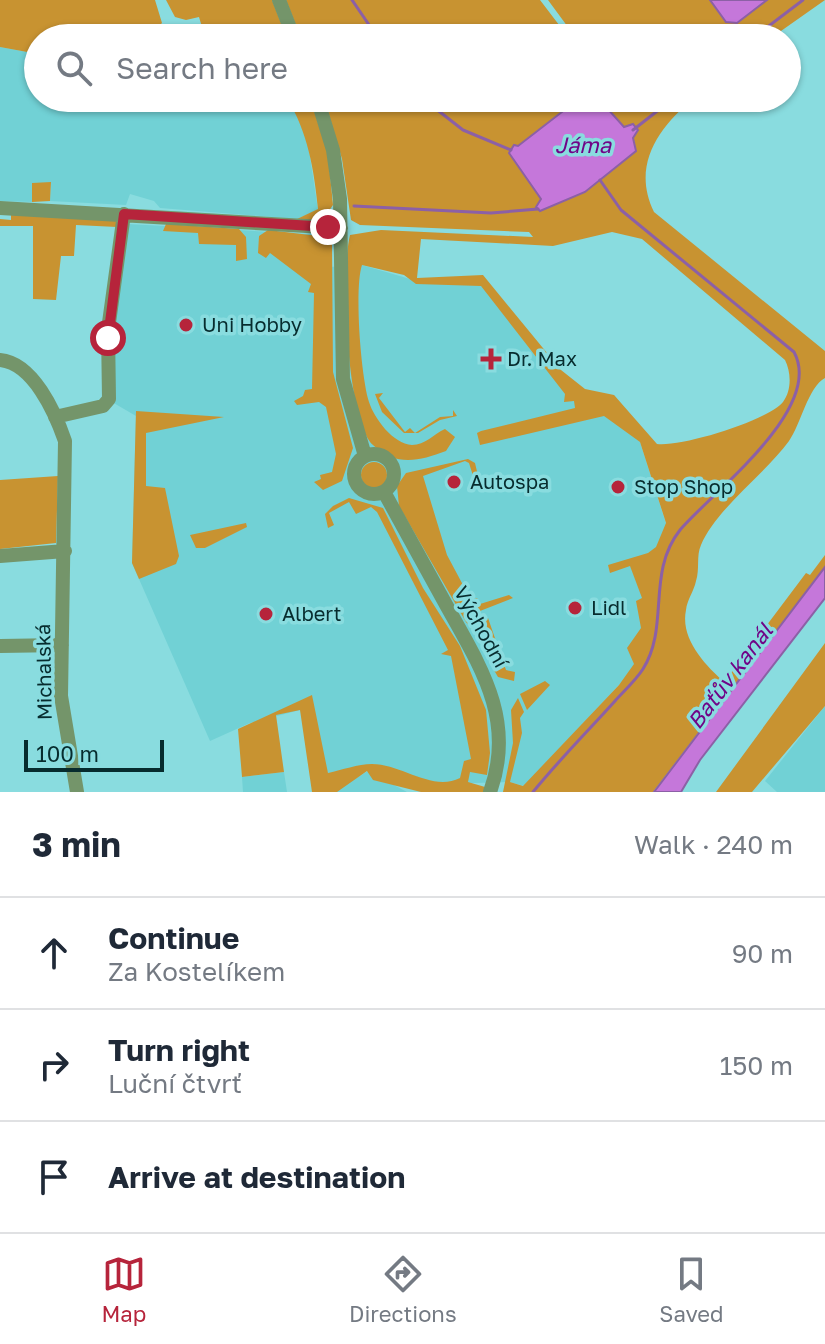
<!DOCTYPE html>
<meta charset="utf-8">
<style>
body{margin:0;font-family:"Golos Text",sans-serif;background:#f2f2f3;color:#1f2937}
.scale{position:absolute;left:24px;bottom:20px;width:140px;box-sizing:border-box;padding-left:8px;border:4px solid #072c2e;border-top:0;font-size:22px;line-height:28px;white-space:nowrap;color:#072c2e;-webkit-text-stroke:6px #89dcdf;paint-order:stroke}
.stop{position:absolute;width:24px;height:24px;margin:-18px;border:6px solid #b6243b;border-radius:50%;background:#fff}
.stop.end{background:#b6243b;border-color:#fff;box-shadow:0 2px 8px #0008}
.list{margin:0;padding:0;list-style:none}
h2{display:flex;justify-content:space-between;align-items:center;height:104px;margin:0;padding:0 32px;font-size:34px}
h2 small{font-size:26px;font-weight:400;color:#747a83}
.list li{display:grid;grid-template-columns:52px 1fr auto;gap:24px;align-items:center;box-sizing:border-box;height:112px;padding:0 32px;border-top:2px solid #e0e1e3}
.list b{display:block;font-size:30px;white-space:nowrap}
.list p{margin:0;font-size:26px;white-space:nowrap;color:#747a83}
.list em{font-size:26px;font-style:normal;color:#747a83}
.icon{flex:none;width:44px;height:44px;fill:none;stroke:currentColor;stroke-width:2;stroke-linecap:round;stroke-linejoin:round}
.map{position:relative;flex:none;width:825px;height:792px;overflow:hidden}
.search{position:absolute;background:#fff;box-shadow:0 2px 6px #0004;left:24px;right:24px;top:24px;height:88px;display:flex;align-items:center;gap:20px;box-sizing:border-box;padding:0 28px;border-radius:44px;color:#747a83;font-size:30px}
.sheet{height:440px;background:#fff}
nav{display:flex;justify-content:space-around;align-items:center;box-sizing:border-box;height:112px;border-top:2px solid #e0e1e3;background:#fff;font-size:22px;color:#747a83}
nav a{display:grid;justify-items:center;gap:4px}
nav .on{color:#b6243b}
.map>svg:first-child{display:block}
.built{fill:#71d1d5}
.green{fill:#c89331;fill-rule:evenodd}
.water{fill:#c577da;stroke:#8c60a6;stroke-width:2}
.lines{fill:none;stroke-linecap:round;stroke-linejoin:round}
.stream{stroke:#8c60a6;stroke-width:3}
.minor{stroke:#74956a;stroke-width:14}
.route{stroke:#b6243b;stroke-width:10}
.poi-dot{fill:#b6243b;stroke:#89dcdf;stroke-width:3}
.labels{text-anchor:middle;stroke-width:7;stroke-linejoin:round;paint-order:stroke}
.poi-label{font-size:20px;fill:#072c2e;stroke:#89dcdf;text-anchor:start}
.street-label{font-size:20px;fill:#072c2e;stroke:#89dcdf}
.water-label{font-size:22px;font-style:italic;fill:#700487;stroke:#89dcdf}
</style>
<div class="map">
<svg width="825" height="792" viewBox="0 0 825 792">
<rect width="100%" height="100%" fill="#89dcdf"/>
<!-- built -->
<path class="built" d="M 0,47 L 38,54 L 38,98 L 285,98 L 297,115 L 308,143 L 318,210 L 297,219 L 160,208 L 154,201 L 130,194 L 126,205 L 50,201 L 51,183 L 33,195 L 32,202 L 0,201 Z
M 128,224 L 326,235 L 328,267 L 362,265 L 417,281 L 483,278 L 583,406 L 614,395 L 632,417 L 669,533 L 653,618 L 632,671 L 524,786 L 510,782 L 438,784 L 374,764 L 328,773 L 300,710 L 250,723 L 210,741 L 132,563 L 136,416 L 112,402 L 112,347 Z
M 825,706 L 825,792 L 777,792 L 765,781 Z
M 368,771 L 407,792 L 333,792 Z
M 284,772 L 287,792 L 243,792 L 242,777 Z"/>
<!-- green -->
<path class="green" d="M 0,0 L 155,0 L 162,23 L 147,38 L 38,38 L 38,54 L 0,47 Z
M 166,0 L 272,0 L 287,38 L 174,38 L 202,27 L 199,17 L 186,20 L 175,17 Z
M 286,0 L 540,0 L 569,38 L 301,38 Z
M 548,0 L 710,0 L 726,22 L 733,23 L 767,0 L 825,0 L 771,38 L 576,38 Z
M 287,98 L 310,98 L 328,154 L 333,205 L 321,222 L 297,219 L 318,209 C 314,169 308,133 287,98 Z
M 324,98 L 580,98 L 509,153 L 548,207 L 585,192 L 636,151 L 631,124 L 624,128 L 598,98 L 694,98 C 659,127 631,165 654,212 L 825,351 L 825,378 C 808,387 801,424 789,441 C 765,474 716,509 701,545 C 696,556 700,569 696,581 C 694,591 687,600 686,610 C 680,639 705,665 724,682 L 806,573 L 810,575 L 825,555 L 825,567 L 653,792 L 503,792 L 513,743 L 511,710 L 518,698 L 524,712 L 520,718 L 522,733 L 510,782 L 523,786 L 619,685 L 634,664 L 627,648 L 641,628 L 636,601 L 642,598 L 630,566 L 610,573 L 608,565 L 648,553 L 656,547 L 666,523 L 640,442 L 604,416 L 480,445 L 477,433 L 481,431 L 575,408 L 574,401 L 564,402 L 565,394 L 481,286 L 416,284 L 404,275 L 362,265 C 354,289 361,377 369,402 C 374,418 393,444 412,445 C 425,445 434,434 445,429 L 455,437 L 446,451 C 419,461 396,467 373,445 C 346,419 341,271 350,235 L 381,230 L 533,237 L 529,232 L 360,225 L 351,220 L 342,159 ZM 612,232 L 642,239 L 785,360 C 791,372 792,390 783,402 C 767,421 682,447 657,444 L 614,395 L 585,389 L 561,370 L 483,275 L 417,278 L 421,239 L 553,246 Z
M 51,182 L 50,201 L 32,202 L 32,183 Z
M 11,212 L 118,218 L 117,227 L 76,225 L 74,256 L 61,256 L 56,300 L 33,299 L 33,226 L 0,226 L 0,219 L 11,220 Z
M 166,224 L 239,229 L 246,237 L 247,259 L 236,261 L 236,245 L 199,244 L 198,233 L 163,231 Z
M 268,230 L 327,237 L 332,242 L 333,372 L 353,448 L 342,481 L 323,490 L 314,482 L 321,479 L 320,475 L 332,472 L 336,454 L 326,407 L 319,402 L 297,405 L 294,401 L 303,396 L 305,390 L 312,389 L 314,293 L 308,292 L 311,284 L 270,253 L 266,258 L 258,253 L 259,236 Z
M 383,393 L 379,398 L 405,432 L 410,428 L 415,433 L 440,417 L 453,416 L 453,410 L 457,416 L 440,420 L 418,433 L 404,433 L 382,412 L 375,394 Z
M 136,411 L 224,417 L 146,433 L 146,486 L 165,488 L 179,556 L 176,564 L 139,579 L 132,563 Z
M 468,459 L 475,463 L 479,480 L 474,479 L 469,463 L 465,461 L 423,476 L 447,555 L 471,600 L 477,598 L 480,604 L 509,595 L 513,598 L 480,611 L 483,620 L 488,618 L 506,670 L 515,672 L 514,681 L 498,677 L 491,665 L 494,658 L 466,622 L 399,506 L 397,486 L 406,473 Z
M361 475a13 13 0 1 1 26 0a13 13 0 1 1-26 0Z
M 58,476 L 56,543 L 0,549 L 0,480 Z
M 349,498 L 383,508 L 423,588 L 460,646 L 486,710 L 490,753 L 487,775 L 470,772 L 468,782 L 485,787 L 484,792 L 421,792 L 373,780 L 367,771 L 337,792 L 312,792 L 300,710 L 276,715 L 284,772 L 242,777 L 238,729 L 312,695 L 328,773 C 342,770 358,764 372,764 C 402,764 432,792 460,778 L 464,761 L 471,759 L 451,656 L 441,654 L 448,650 L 377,512 L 371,507 L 356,514 L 349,502 L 329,513 L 334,525 L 328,528 L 325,514 L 333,506 Z
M 246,523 L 247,527 L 205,548 L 196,548 L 190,535 Z
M 825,643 L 825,706 L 752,792 L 716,792 Z
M 545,681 L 550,685 L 527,710 L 520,694 Z"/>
<!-- water -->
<path class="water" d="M 710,0 L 767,0 L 737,23 L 726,22 Z
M 580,98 L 598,98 L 624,127 L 633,124 L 638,130 L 633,138 L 636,151 L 585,192 L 540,211 L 536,207 L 541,199 L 509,153 L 514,145 L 518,146 Z
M 825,567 L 825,598 L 700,760 L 681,792 L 654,792 Z"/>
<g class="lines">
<!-- stream -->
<path class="stream" d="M 352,0 L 378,38
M 753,38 L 803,0
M 422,98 L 463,130 L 511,150
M 633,130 L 674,98
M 354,206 L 491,213 L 538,209
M 533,792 C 559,760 588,731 615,701 C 624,691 636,680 643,669 C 670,626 646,573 680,530 C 711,493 825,409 794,352 L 621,210 L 600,180"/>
<!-- minor -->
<path class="minor" d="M 279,0 L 294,38
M 317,98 L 333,150 L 340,199 L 343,379 L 365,456
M 0,208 L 341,228
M 0,360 C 33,363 55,412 65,441 L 61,696 L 77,792
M 55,417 L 103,406 L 109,399 L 108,330 L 124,214
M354 474a20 20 0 1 1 40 0a20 20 0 1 1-40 0Z
M 384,492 C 404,528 424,565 444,601 C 478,663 517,718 490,792
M 0,556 L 65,551
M 0,646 L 62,645"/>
</g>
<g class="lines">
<!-- route -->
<path class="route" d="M 108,338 L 124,214 L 328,227"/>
</g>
<!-- markers -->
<g class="poi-dot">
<circle cx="186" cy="325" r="8"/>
<path d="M487 347h8v8h8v8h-8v8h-8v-8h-8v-8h8z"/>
<circle cx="454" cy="482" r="8"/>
<circle cx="618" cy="487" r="8"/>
<circle cx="575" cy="608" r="8"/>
<circle cx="266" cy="614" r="8"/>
</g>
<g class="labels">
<!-- poi labels -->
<g class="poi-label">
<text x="202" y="332">Uni Hobby</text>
<text x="507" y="366">Dr. Max</text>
<text x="470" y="489">Autospa</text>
<text x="634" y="494">Stop Shop</text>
<text x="591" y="615">Lidl</text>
<text x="282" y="621">Albert</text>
</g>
<!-- street labels -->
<g class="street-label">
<text transform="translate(481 627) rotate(61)" y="7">Východní</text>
<text transform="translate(44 672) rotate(-91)" y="7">Michalská</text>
</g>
<!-- water labels -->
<g class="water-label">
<text x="583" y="153">Jáma</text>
<text transform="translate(730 676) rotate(-53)" y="8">Baťův kanál</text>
</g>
</g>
</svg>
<div class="scale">100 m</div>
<div class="stop" style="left:108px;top:338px"></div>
<div class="stop end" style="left:328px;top:227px"></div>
<div class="search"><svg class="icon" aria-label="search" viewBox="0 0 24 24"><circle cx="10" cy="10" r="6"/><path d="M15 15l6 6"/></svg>Search here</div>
</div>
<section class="sheet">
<h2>3 min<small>Walk · 240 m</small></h2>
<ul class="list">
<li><svg class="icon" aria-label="ahead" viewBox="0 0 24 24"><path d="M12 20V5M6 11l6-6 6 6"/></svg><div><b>Continue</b><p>Za Kostelíkem</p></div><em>90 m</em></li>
<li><svg class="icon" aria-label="right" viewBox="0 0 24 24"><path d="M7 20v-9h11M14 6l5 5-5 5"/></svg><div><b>Turn right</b><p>Luční čtvrť</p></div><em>150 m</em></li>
<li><svg class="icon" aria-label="arrive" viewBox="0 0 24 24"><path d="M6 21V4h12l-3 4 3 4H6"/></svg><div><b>Arrive at destination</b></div></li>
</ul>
</section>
<nav>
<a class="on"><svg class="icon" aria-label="map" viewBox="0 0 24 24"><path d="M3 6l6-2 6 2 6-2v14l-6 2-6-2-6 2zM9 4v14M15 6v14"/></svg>Map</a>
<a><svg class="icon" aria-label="directions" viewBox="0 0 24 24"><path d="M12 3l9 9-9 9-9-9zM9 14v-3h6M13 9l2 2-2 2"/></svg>Directions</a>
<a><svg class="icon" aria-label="saved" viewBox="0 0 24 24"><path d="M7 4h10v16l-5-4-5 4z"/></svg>Saved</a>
</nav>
